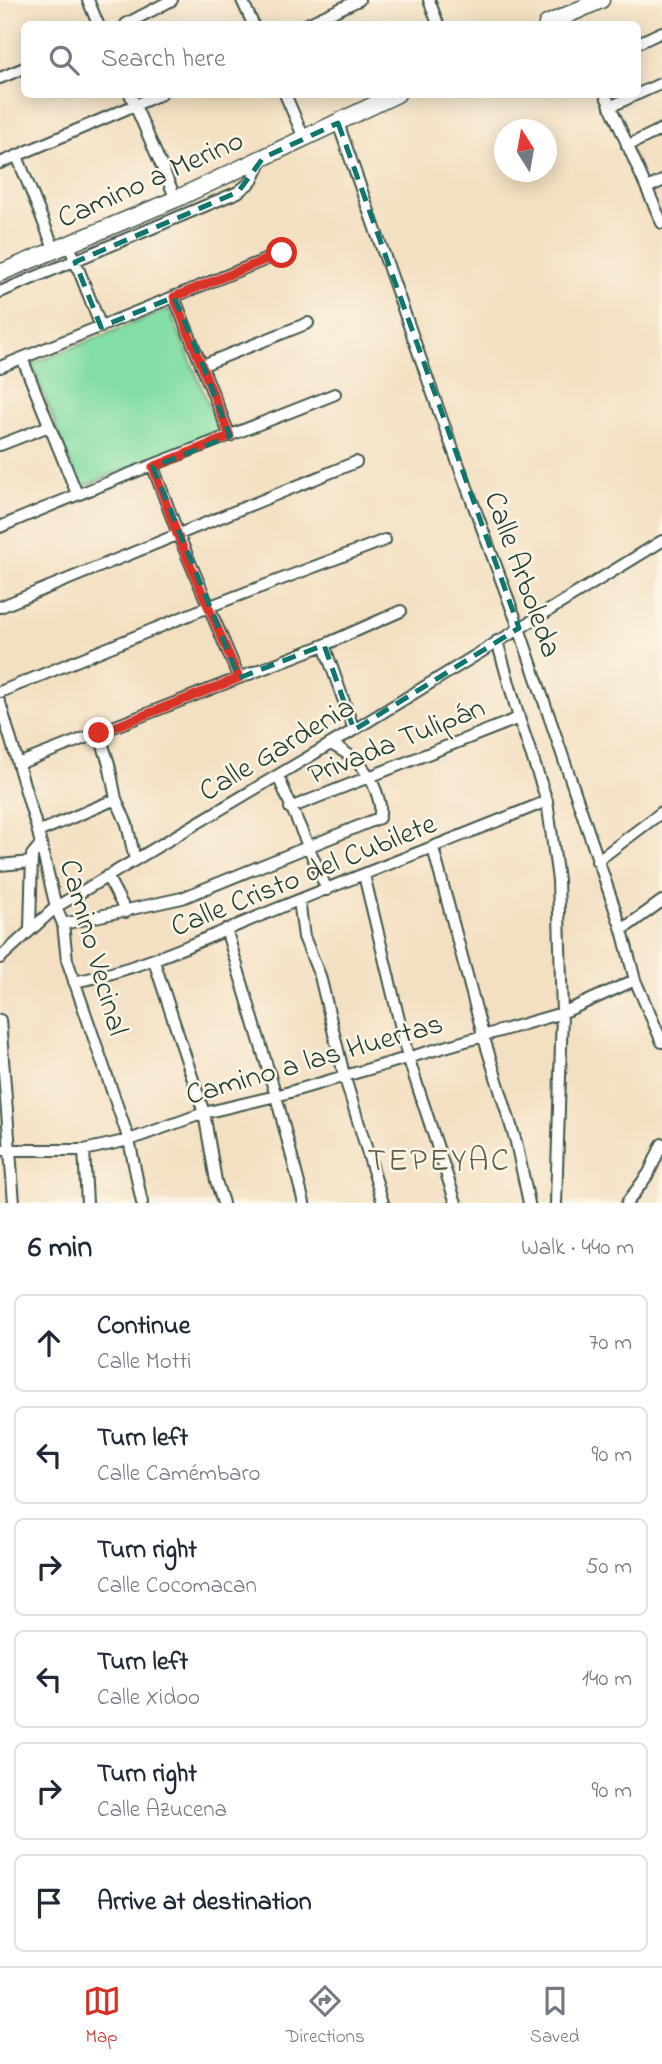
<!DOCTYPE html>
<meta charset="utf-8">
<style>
body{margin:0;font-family:"Indie Flower",sans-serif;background:#f6f6f7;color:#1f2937}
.compass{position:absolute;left:494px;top:119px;width:63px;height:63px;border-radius:50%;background:#fff;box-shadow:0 4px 18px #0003;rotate:349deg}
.stop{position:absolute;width:21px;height:21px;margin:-16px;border:5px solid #d93025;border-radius:50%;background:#fff}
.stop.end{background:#d93025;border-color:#fff;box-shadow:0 2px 7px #0008}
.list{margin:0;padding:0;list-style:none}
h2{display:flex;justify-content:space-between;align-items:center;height:91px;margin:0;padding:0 28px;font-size:30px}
h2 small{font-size:23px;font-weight:400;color:#747a83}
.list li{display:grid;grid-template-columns:46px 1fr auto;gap:21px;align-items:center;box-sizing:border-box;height:98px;margin:0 14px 14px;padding:0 14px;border:2px solid #e0e1e3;border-radius:10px}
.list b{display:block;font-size:26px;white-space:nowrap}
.list p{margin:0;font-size:23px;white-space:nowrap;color:#747a83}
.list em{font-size:23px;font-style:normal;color:#747a83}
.icon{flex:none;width:38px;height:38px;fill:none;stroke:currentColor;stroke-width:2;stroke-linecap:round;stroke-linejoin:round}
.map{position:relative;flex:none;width:662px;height:1203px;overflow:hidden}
.search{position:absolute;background:#fff;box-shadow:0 4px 18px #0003;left:21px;right:21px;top:21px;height:77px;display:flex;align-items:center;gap:18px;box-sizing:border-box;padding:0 24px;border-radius:10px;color:#747a83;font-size:26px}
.sheet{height:763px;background:#fff}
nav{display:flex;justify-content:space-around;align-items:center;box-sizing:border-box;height:98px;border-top:2px solid #e0e1e3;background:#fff;font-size:19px;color:#747a83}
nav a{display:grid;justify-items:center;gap:4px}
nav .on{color:#d93025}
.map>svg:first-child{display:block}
.green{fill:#83dea4;stroke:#518e6c;stroke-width:2}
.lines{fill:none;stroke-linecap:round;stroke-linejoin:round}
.street-casing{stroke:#3f5549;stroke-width:14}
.secondary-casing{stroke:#3f5549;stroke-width:19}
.street{stroke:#fff;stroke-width:10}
.secondary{stroke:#fff;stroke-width:16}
.route{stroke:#d93025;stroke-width:9}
.marked{fill:none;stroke:#0f766e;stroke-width:5;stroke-dasharray:14 9;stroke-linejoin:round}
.labels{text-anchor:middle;stroke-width:5;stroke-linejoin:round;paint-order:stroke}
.street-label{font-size:30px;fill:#1f3d34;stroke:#fcf5e5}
.quarter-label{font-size:33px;letter-spacing:2px;fill:#5d5f4e;stroke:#fcf5e5}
</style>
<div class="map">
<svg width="662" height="1203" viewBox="0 0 662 1203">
<rect width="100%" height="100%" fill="#fcf5e5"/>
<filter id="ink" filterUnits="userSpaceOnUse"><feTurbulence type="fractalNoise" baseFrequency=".0143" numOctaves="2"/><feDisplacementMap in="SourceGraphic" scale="14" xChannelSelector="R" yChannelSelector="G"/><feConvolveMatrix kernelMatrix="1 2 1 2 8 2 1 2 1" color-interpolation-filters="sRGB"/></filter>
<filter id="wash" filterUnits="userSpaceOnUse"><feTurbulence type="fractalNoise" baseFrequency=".00686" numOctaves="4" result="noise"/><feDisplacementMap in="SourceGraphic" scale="28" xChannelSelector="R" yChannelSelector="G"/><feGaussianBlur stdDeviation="1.57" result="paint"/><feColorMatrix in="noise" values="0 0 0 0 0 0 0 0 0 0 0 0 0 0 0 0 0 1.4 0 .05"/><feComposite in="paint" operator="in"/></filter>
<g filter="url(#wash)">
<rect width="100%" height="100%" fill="#f3dfc1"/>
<!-- green -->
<path class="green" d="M 169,309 L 219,430 L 80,488 L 32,364 Z"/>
</g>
<g filter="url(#ink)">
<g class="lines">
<defs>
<path id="street" d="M 88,0 L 98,24
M 242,0 L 253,24
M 429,0 L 438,24
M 126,24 L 172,0
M 307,24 L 359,0
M 638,43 L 662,32
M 0,78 L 24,68
M 130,94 L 176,199
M 285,94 L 304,138
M 605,94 L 662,223
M 638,94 L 662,83
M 610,107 L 637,94
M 338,123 L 441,417 L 519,628 L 622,930 L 635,980 L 662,1042
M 627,146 L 662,129
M 17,156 L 55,251
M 0,163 L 161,94
M 647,188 L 662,181
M 69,245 L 101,327
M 0,292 L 238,192 L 252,181 L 263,158
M 174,297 L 230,436
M 22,358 L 77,494
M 203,365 L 308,323
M 0,367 L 282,253
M 0,445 L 49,426
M 153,467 L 178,534 L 239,678
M 0,527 C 110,479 224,439 335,394
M 0,607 L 356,462
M 497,641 L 519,718 L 547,801 L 558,880 L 562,1013 L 556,1203
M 324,645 L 354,730
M 0,692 L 208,607 L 385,540
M 0,703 L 38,832 L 56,907 L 63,924 L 67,960 L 129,1140 L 142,1203
M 99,733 L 109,764 L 116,799 L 127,824 L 135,860
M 18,764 L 324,645 L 401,611
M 278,776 L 327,890
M 290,808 L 519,718
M 38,832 L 116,799
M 433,848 L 483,1035 L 516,1142 L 529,1203
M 597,861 L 662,812
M 0,865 L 31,862
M 364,875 L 408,1057 L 456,1203
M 107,876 L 126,912
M 299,900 L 304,937 L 320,976 L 344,1075 L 383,1203
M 63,924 L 182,898 L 379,818 C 382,809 379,800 376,791 C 367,767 353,756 331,744
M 30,929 L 32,855 L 41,844
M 226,929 L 276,1096 L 304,1203
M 622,930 L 662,901
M 0,958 L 56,907 L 354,730 L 662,541
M 154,961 L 204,1113 L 216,1181 L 223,1203
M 74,982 C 146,968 207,937 274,910 C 365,873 457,838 547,801
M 0,1020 L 14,1203
M 0,1150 L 84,1150 L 129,1140 L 204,1113 L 276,1096 L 562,1013 L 635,980
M 84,1150 L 87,1203
M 627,1203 L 649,1173 L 662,1144"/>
<path id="secondary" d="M 547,24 L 601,0
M 0,273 L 176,199 L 397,94"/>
</defs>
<!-- street casing -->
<use href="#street" class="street-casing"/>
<!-- secondary casing -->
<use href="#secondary" class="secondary-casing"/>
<!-- street -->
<use href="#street" class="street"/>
<!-- secondary -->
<use href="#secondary" class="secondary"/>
</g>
</g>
<g class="lines" filter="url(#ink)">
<!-- route -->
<path class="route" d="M 99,733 L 239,678 L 177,534 L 153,467 L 230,436 L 174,297 L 282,253"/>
</g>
<!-- marked area -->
<path class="marked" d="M 338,123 L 519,628 L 354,730 L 324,645 L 239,678 L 153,467 L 230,436 L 203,365 L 174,297 L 101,327 L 75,262 L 238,192 L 263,158 Z"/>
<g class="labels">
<!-- street labels -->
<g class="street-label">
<text transform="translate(150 178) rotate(-24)" y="10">Camino a Merino</text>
<text transform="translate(524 574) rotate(70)" y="10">Calle Arboleda</text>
<text transform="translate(396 740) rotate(-22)" y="10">Privada Tulipán</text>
<text transform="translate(276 748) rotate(-31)" y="10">Calle Gardenia</text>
<text transform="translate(303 874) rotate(-22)" y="10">Calle Cristo del Cubilete</text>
<text transform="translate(95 947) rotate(74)" y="10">Camino Vecinal</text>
<text transform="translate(314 1058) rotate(-16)" y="10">Camino a las Huertas</text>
</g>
<!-- quarter labels -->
<g class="quarter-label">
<text x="439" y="1170">TEPEYAC</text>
</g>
</g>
</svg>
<svg class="compass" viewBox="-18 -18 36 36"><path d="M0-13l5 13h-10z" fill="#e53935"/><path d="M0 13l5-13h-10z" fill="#747a83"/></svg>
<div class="stop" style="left:282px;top:253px"></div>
<div class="stop end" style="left:99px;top:733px"></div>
<div class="search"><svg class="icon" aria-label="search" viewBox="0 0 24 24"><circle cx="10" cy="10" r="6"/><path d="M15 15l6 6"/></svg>Search here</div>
</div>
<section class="sheet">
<h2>6 min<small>Walk · 440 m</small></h2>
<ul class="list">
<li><svg class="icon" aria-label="ahead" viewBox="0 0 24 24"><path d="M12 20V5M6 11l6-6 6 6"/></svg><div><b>Continue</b><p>Calle Motti</p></div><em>70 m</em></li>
<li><svg class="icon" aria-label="left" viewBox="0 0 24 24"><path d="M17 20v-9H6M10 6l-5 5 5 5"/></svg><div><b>Turn left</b><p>Calle Camémbaro</p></div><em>90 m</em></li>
<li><svg class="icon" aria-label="right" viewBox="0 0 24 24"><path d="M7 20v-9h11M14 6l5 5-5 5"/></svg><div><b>Turn right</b><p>Calle Cocomacan</p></div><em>50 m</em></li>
<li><svg class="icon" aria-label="left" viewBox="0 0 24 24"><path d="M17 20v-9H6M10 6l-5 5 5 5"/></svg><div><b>Turn left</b><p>Calle Xidoo</p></div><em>140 m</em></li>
<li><svg class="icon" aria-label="right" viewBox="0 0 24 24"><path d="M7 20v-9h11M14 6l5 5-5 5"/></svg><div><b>Turn right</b><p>Calle Azucena</p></div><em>90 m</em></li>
<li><svg class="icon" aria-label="arrive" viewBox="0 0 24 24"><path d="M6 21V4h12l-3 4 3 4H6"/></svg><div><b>Arrive at destination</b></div></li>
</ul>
</section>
<nav>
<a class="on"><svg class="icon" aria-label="map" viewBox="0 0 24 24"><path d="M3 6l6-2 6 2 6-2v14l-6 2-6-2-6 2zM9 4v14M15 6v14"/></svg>Map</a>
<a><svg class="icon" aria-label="directions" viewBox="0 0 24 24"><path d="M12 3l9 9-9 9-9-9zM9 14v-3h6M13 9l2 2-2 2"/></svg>Directions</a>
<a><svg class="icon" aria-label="saved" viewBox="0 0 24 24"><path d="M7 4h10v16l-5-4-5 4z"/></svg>Saved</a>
</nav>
